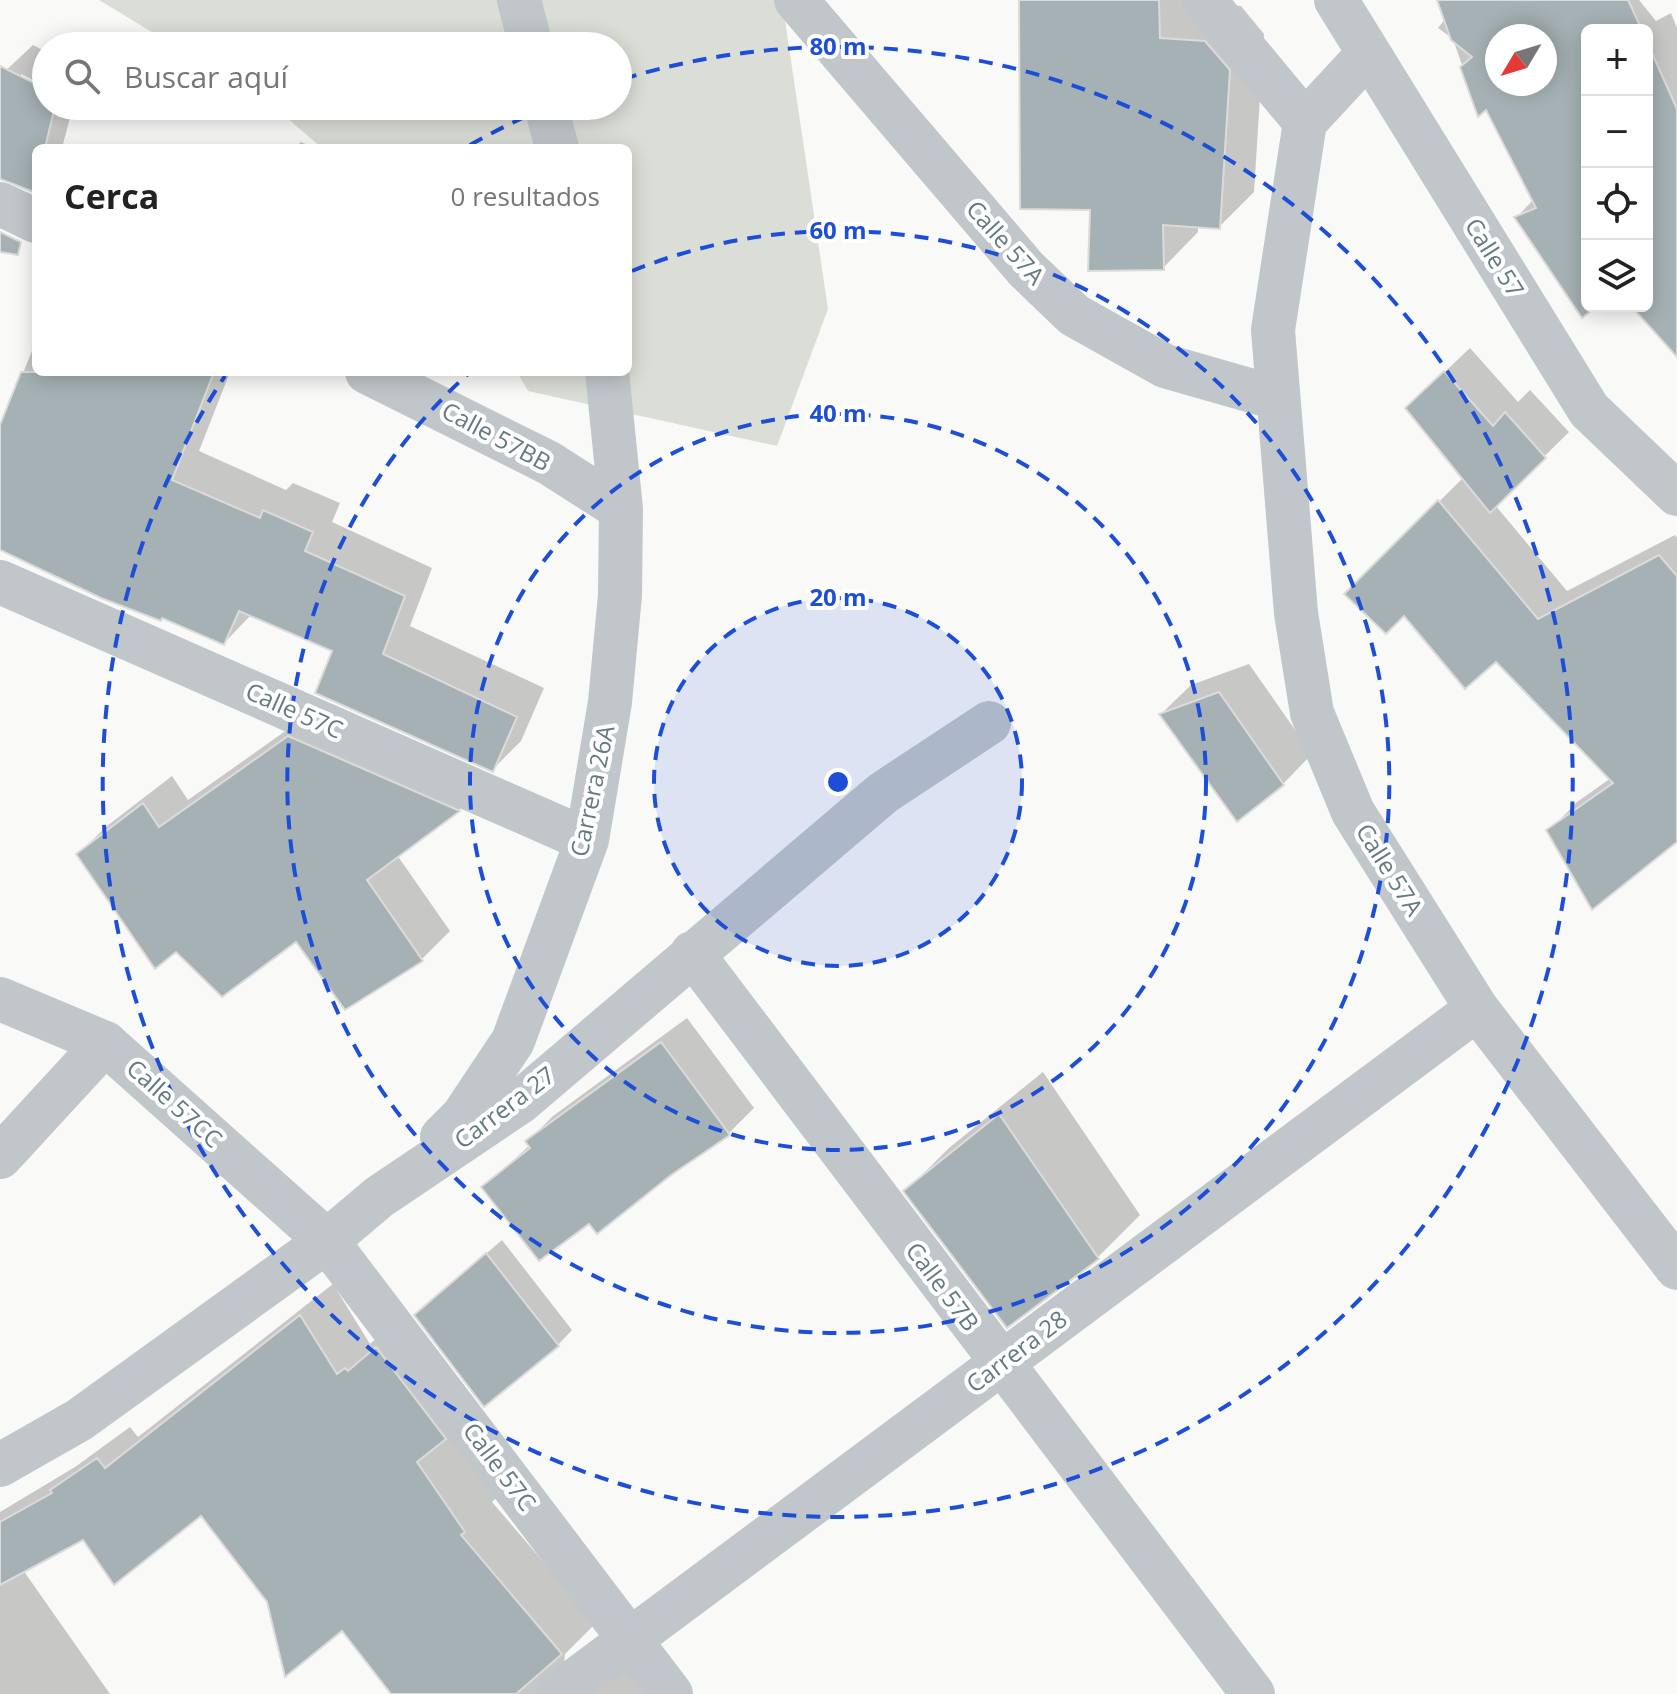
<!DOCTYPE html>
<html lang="es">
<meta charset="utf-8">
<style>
body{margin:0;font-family:"Open Sans",sans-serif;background:#f6f6f6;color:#222}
.controls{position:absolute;right:24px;top:24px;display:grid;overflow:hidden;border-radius:12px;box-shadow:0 4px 20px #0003}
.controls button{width:72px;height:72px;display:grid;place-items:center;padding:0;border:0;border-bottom:2px solid #e0e0e0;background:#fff;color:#222;font:40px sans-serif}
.compass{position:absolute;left:1485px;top:24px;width:72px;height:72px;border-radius:50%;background:#fff;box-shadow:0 4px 20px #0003;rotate:232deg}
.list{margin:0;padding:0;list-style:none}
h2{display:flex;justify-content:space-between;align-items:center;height:104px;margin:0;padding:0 32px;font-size:34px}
h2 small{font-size:26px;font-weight:400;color:#767676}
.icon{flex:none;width:44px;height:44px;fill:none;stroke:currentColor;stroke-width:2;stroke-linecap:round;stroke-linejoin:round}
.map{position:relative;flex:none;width:1677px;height:1694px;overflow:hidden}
.search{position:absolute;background:#fff;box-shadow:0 4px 20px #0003;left:32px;top:32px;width:600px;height:88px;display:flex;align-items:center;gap:20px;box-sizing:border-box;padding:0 28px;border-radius:44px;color:#767676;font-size:30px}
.panel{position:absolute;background:#fff;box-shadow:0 4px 20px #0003;left:32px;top:144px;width:600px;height:232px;border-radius:12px}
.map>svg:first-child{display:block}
.green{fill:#dbded7}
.shadow{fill:#0003;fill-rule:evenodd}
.building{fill:#a5b1b4;stroke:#dbdbd9;stroke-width:2;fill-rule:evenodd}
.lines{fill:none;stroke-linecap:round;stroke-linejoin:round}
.minor{stroke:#c0c6c9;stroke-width:44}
.tertiary{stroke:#c0c6c9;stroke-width:44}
.ring{fill:none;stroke:#1d4ed8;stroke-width:4;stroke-dasharray:14 10}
.labels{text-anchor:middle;stroke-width:8;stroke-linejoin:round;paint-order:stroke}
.street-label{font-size:24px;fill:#667a81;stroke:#fff}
.centre{fill:#1d4ed8;stroke:#fff;stroke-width:4}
.ring-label{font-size:24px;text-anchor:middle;font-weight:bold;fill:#1d4ed8;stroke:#fff;stroke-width:8;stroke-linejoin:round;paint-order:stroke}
</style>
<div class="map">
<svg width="1677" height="1694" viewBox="0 0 1677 1694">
<rect width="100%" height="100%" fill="#f9f9f7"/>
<!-- green -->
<path class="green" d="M 99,0 L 782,0 L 828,309 L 777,446 L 528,391 L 517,372 L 628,372 L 628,148 L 322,148 L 273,106 L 618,106 L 618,46 L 175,46 Z"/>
<!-- shadow -->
<path class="shadow" d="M 1021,0 L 1194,0 L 1194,3 L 1241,6 L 1264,34 L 1254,192 L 1219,227 L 1198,225 L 1198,232 L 1163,268 L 1092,208 Z
M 1461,0 L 1639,0 L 1656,21 L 1671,13 L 1677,28 L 1677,354 L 1634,306 L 1647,306 L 1647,30 L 1587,30 L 1587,306 L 1595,306 L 1583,316 L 1517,217 L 1534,199 L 1487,107 L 1479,114 L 1453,39 L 1438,28 ZM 1497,36 L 1545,36 L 1545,84 L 1497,84 Z
M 33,45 L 46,52 L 46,87 L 21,74 L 21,79 L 46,92 L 46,106 L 73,106 L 62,148 L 36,148 L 33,190 L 0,174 L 0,76 Z
M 301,142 L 315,148 L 295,148 Z
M 36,341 L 36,372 L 230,372 L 199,451 L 286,490 L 293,483 L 340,503 L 332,522 L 432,568 L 410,626 L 544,688 L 521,741 L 493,769 L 334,650 L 252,614 L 224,643 L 0,547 L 0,430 Z
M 1470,348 L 1518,402 L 1530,390 L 1569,432 L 1495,505 L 1567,591 L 1675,535 L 1677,538 L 1677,839 L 1549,831 L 1577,802 L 1611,778 L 1496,659 L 1404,613 L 1346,594 L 1464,477 L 1432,384 Z
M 1249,664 L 1312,754 L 1283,784 L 1161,714 L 1191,685 Z
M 318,708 L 486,782 L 459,810 L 397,855 L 450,931 L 422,959 L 346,1007 L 296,939 L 78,854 L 107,826 L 172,776 L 188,800 Z
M 687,1018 L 754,1108 L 728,1134 L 597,1231 L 589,1221 L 484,1187 L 530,1145 L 528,1141 L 553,1116 Z
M 1043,1072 L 1140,1215 L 1097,1258 L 906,1191 L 949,1148 Z
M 502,1240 L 572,1330 L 558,1345 L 432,1300 Z
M 333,1284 L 370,1344 L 378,1337 L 496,1498 L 492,1502 L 596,1623 L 565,1654 L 564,1664 L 631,1664 L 670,1694 L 394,1694 L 343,1629 L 269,1601 L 201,1514 L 84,1537 L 23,1570 L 110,1694 L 0,1694 L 0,1512 L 75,1467 L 130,1427 L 138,1437 Z"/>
<!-- building -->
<path class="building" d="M 1019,0 L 1159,0 L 1160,38 L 1205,41 L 1230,70 L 1220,229 L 1163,225 L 1164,270 L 1088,271 L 1090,210 L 1020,209 Z
M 1437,0 L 1628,0 L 1642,30 L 1587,30 L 1587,306 L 1598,306 L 1582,318 L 1514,217 L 1536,208 L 1486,110 L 1478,117 L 1460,67 L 1472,57 L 1451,40 ZM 1497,36 L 1545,36 L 1545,84 L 1497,84 Z
M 1647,42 L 1677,109 L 1677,357 L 1631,306 L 1647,306 Z
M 0,66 L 46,89 L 46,106 L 55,106 L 45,148 L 36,148 L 34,192 L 0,179 Z
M 0,232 L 21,242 L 18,255 L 0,252 Z
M 1444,371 L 1493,426 L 1505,412 L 1546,458 L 1490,513 L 1405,408 Z
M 21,372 L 214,372 L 172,480 L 260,518 L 263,510 L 313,532 L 305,551 L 405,596 L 383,654 L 517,717 L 493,772 L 315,693 L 332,651 L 239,611 L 224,645 L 162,618 L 161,621 L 101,598 L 0,550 L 0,425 Z
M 1438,500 L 1538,619 L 1659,555 L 1677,576 L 1677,842 L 1592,910 L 1546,830 L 1613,783 L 1496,662 L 1465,689 L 1404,616 L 1386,634 L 1344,594 Z
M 1219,692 L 1284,785 L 1237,822 L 1159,714 Z
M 288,736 L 460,811 L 367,880 L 423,961 L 345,1010 L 296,942 L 222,997 L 176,952 L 155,969 L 76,854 L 143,803 L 159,827 Z
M 661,1042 L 730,1135 L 671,1175 L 597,1234 L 589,1224 L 539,1261 L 481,1187 L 530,1148 L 525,1141 Z
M 999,1114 L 1099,1259 L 1007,1328 L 903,1191 Z
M 486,1253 L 559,1346 L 484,1407 L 414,1315 Z
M 300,1315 L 337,1374 L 345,1368 L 348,1371 L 376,1347 L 446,1439 L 417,1462 L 465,1532 L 461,1535 L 562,1654 L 516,1694 L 391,1694 L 342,1631 L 285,1677 L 267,1602 L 201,1516 L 114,1585 L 83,1540 L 0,1585 L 0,1522 L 52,1493 L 50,1490 L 97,1458 L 105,1468 Z"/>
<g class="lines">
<!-- minor -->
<path class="minor" d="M 519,0 L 531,46
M 796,0 L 1026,269 L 1074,315 L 1165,366 L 1277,398
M 1204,0 L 1305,122
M 1336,0 L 1589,410 L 1677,494
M 1368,54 L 1305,122 L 1273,330 L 1296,613 L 1312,713 L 1353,812 L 1477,1009 L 1677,1268
M 546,106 L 557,148
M 0,204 L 36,221
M 367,372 L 549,463 L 621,509
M 0,582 L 587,840
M 692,953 L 1253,1694
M 105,1043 L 327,1241 L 671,1694
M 442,1137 L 463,1116 L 513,1041 L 587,840 L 610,702 L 620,595 L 621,509 L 607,372
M 0,1465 L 79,1420 L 327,1241 L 379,1197 L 520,1102 L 883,793 L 989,723
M 557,1694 L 1477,1009"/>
<!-- tertiary -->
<path class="tertiary" d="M 0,999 L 105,1043 L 0,1157"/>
</g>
<!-- distance rings -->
<circle cx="838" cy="782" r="184" fill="#1d4ed8" fill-opacity=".12"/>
<g class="ring">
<circle cx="838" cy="782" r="184"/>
<circle cx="838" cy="782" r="368"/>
<path d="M632 271A551 551 0 1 1 469 373"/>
<path d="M470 145A735 735 0 0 1 545 108M623 79A735 735 0 1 1 225 376"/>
</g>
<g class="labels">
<!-- street labels -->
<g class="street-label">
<text transform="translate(1005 243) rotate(48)" y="8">Calle 57A</text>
<text transform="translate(1494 258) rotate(58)" y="8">Calle 57</text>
<text transform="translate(496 437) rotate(28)" y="8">Calle 57BB</text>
<text transform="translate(294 711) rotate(24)" y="8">Calle 57C</text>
<text transform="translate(593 791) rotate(-78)" y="8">Carrera 26A</text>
<text transform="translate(1389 870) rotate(58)" y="8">Calle 57A</text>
<text transform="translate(174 1104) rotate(42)" y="8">Calle 57CC</text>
<text transform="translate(505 1108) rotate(-37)" y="8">Carrera 27</text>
<text transform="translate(942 1287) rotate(53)" y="8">Calle 57B</text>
<text transform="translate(1017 1352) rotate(-37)" y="8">Carrera 28</text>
<text transform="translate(499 1467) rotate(53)" y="8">Calle 57C</text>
</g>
</g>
<circle cx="838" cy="782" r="12" class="centre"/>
<g class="ring-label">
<text x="838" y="55">80 m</text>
<text x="838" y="239">60 m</text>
<text x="838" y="422">40 m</text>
<text x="838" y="606">20 m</text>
</g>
</svg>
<div class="controls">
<button>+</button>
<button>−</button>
<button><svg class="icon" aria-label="locate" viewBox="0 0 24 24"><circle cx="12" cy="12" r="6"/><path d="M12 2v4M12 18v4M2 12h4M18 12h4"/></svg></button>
<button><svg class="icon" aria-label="layers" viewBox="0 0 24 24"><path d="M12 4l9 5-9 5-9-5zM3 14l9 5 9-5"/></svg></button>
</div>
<svg class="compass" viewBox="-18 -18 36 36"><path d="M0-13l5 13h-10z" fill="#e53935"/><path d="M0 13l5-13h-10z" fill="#767676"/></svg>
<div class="search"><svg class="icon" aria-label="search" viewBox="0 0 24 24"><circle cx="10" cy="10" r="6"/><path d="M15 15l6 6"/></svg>Buscar aquí</div>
<section class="panel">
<h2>Cerca<small>0 resultados</small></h2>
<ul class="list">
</ul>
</section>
</div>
